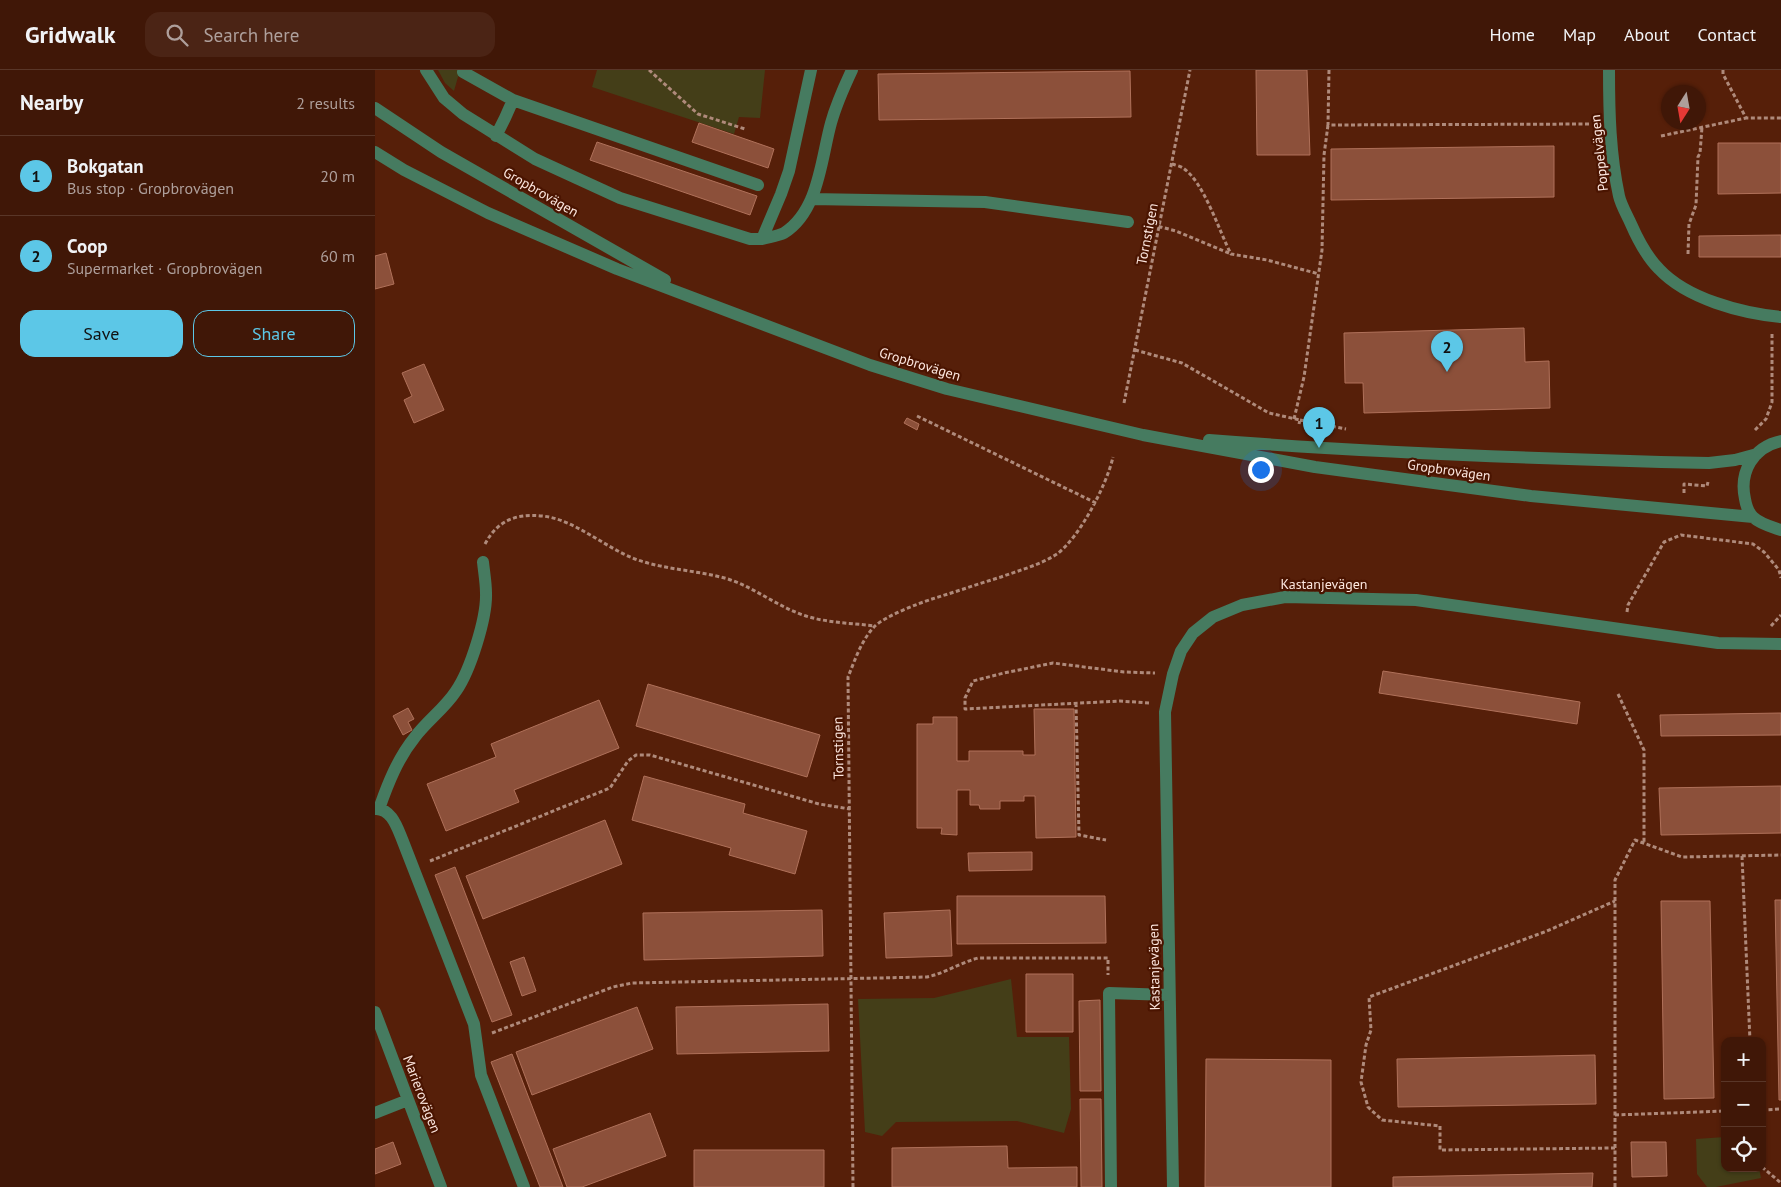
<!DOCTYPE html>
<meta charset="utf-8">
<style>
body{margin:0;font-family:"PT Sans",sans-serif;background:#4b2415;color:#f1f3f6}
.controls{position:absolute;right:15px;bottom:15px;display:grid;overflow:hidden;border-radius:10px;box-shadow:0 1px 4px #0004}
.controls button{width:45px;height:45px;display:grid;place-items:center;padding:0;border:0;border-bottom:1px solid #593628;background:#401707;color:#f1f3f6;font:25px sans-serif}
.compass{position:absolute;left:1286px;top:15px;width:45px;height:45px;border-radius:50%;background:#401707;box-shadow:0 1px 4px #0004;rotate:191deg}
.you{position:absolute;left:885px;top:399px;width:18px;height:18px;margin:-12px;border:4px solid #fff;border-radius:50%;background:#1a73e8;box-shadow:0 0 0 8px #1a73e833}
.badge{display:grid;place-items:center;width:32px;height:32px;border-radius:50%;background:#5cc7e7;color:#111;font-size:16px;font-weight:700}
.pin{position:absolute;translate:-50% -41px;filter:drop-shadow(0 1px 2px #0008)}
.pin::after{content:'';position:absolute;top:26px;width:18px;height:15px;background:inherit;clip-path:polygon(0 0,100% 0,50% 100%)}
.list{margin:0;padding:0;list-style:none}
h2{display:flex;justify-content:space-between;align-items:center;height:65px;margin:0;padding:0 20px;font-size:21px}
h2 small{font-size:16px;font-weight:400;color:#ae9f9b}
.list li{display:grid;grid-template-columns:32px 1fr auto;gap:15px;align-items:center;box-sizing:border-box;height:80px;padding:0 20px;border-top:1px solid #593628}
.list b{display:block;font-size:19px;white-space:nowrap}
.list p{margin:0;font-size:16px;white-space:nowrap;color:#ae9f9b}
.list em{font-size:16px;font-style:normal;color:#ae9f9b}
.actions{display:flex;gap:10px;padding:15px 20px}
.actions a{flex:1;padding:11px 0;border:1px solid #5cc7e7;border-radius:15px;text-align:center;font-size:18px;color:#5cc7e7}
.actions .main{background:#5cc7e7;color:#111}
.icon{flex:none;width:28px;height:28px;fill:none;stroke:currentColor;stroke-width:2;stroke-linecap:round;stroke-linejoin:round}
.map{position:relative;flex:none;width:1406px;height:1117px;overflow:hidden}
header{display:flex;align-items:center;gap:30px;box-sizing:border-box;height:70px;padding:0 25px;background:#401707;border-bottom:1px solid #593628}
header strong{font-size:24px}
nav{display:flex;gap:28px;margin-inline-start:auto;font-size:18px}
.search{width:350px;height:45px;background:#4b2415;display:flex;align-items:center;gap:12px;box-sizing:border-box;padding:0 18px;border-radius:15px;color:#ae9f9b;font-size:19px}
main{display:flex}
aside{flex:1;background:#401707}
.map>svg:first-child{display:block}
.green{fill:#443e18}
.building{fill:#8c503a;stroke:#b0715a}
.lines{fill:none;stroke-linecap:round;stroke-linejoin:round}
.path{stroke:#af8a7b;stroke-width:3;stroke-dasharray:4 2.5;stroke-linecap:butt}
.minor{stroke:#467b60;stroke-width:12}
.labels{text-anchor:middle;stroke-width:4.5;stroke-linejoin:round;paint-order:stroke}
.street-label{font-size:14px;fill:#fce6de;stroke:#4a1400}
</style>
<header>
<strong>Gridwalk</strong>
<div class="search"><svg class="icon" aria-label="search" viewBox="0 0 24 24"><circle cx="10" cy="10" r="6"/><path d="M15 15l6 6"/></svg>Search here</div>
<nav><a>Home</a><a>Map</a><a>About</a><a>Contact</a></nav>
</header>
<main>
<aside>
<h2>Nearby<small>2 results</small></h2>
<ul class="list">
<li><span class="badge">1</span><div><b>Bokgatan</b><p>Bus stop · Gropbrovägen</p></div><em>20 m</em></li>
<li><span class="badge">2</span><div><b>Coop</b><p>Supermarket · Gropbrovägen</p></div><em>60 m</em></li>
</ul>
<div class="actions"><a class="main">Save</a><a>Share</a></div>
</aside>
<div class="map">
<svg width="1406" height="1117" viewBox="0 0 1406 1117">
<rect width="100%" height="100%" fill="#561f09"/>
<!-- green -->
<path class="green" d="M 63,0 L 85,0 L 79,21 L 70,13 Z
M 222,0 L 390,0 L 385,48 L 364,47 L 359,64 L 217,17 Z
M 636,909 L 642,967 L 694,967 L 696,1039 L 689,1063 L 642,1051 L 521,1052 L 507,1066 L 490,1062 L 483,929 L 559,928 Z
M 1350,1067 L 1350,1098 L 1384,1098 L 1386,1108 L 1341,1117 L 1332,1117 L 1322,1104 L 1321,1069 Z"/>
<!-- building -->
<path class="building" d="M 881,0 L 932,0 L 935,85 L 882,85 Z
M 755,1 L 756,47 L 504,50 L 503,4 Z
M 324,53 L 399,79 L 393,98 L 317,72 Z
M 222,72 L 382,126 L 375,145 L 215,90 Z
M 1343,73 L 1406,73 L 1406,123 L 1343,124 Z
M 1179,76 L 1179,127 L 956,130 L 956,79 Z
M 1406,165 L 1406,187 L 1324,187 L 1324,166 Z
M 11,183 L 19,214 L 0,219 L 0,186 Z
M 1149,258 L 1150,292 L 1174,291 L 1175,338 L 989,343 L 988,313 L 970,313 L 969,263 Z
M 49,294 L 69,340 L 39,353 L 29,330 L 37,326 L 27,303 Z
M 932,343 L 947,346 L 946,351 L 932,348 Z
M 532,348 L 544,354 L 542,360 L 529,353 Z
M 1008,601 L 1205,632 L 1202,654 L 1004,623 Z
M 273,614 L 445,665 L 432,707 L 261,656 Z
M 224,630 L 244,678 L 139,720 L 144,732 L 71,761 L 52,714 L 121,687 L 116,674 Z
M 33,638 L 39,649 L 33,652 L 37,660 L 28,665 L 18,646 Z
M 659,639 L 699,639 L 701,767 L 661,768 L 660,726 L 649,726 L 649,731 L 625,731 L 625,739 L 605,739 L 604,735 L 595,735 L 595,720 L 582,720 L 582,765 L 566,764 L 567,758 L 542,758 L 542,654 L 558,654 L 558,647 L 582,647 L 582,691 L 594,691 L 594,681 L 648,681 L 648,685 L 660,685 Z
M 1406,643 L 1406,665 L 1286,666 L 1285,645 Z
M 269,706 L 370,734 L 368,743 L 432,761 L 420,804 L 354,785 L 356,778 L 257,750 Z
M 1406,716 L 1406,763 L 1286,765 L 1284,718 Z
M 230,750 L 247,794 L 108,849 L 91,806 Z
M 657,782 L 657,800 L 594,801 L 593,783 Z
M 80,797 L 137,945 L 117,952 L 60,805 Z
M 582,826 L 730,826 L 731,873 L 582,874 Z
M 1400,830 L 1406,830 L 1406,1030 L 1404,1030 Z
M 1286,831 L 1335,831 L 1339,1028 L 1289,1029 Z
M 447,840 L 448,886 L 269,890 L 268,843 Z
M 575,840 L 577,886 L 511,888 L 509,843 Z
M 149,887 L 161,921 L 147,926 L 135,892 Z
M 651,904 L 698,904 L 698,962 L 651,962 Z
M 725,930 L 726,1021 L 705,1021 L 704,931 Z
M 453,934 L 454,981 L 302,984 L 301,937 Z
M 262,937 L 278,979 L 157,1025 L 141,982 Z
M 137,984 L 188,1117 L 165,1117 L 116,992 Z
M 1220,985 L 1221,1034 L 1023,1037 L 1022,989 Z
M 831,989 L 956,990 L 956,1117 L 830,1117 Z
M 705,1029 L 726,1029 L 727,1117 L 706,1117 Z
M 275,1043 L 291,1086 L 207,1117 L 192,1117 L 178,1079 Z
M 18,1072 L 26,1094 L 0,1104 L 0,1079 Z
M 1256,1072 L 1291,1072 L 1292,1106 L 1257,1107 Z
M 632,1076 L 633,1098 L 702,1097 L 702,1117 L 517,1117 L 517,1078 Z
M 319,1080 L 449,1080 L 449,1117 L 319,1117 Z
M 1218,1103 L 1217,1117 L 1018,1117 L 1018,1107 Z"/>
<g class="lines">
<!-- path -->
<path class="path" d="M 274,0 L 323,44 L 370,59
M 954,0 L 953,55 L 1216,54
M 1348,0 L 1348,4 L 1371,48 L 1406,48
M 1286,66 L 1371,48
M 797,94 C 800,95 805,96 808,98 C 829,112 844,161 856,184 L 892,190 L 944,204
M 771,153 L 801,161 L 856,184
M 1313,184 L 1314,154 L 1321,135 L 1323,87 L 1325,83 L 1327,57
M 760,280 L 807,293 L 894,343 L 925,350 L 924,354
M 749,333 L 815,0
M 542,346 L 721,433
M 919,349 L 929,307 L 947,180 L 949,85 L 953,55
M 925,350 L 971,359
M 1380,360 L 1391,349 L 1397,332 L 1397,264
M 1309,423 L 1309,414 L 1332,416 L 1333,412
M 110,474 C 122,451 141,443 167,446 C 199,449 229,477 260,489 C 290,500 322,500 353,509 C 380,518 402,536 428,545 C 451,553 476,553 500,556
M 1252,542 L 1253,535 L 1289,472 L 1306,465 L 1378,474 L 1389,482 L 1404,500 L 1406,508
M 1396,556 L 1406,545
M 1243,624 L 1269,680 L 1269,773
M 701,633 L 704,765 L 731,770
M 774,633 L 745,631 L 590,639 L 590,628 L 598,611 L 629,603 L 678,593 L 749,602 L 780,603
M 1367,786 L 1375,971
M 55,791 L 235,718 L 253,691 L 261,685 L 275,685 L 444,734 L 475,739
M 117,963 L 238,917 L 257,913 L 552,907 C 570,903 585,893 603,888 L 733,888 L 733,905
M 1387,1040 L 1406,1039
M 1240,1045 L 1350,1041
M 1240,1078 L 1065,1080 L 1065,1056 L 1007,1050 L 993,1037 L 986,1012 L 991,975 L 996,960 L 994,927 L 1172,861 L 1240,831
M 1387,1097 L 1406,1113
M 478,1117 L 473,607 C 480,590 486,571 499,557 C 510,546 542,534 557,529 C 580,522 603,514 626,507 C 645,500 665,495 682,484 C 705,467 732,414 738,387
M 1240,1117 L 1240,810 L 1260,770 L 1307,787 L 1406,785"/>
<!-- minor -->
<path class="minor" d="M 51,0 L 69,28 L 88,44 L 160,89 L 245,128 L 375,169 L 387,169 L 406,124 L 414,101 L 436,0
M 1234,0 C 1234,42 1235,84 1244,126 C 1246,135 1252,145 1256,154 C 1263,170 1271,186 1284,199 C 1312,229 1366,243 1406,247
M 88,2 L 138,30
M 0,38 L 66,82 L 290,210
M 121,66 L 130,48 L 138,30 L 383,115
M 0,82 L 29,100 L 113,143 L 242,199 L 495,295 L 572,319 L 768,365 L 940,397 L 1156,426 L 1378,447
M 436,129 L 610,132 L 753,152
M 387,169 C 394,167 403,166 409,163 C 444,141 446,89 456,53 C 461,35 469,17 477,0
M 834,370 C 1000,383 1167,389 1334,393 L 1360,390 L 1382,384
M 1406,371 C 1378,377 1364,402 1370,429 C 1371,435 1374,443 1378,447 C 1385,454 1397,457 1406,460
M 0,739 C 16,738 22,757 27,769 L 99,954 L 106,1005 L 149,1117
M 4,739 C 13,713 23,688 40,667 C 52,651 70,638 81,621 C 95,601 112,548 111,523 C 111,513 109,502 108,492
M 0,942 L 66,1117
M 0,1043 L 33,1030
M 736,1117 L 734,923 L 794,925
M 798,1117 L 790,642 L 798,604 L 806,581 L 818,563 L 838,547 L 867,535 L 910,527 L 1041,530 L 1343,573 L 1406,574"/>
</g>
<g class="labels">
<!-- street labels -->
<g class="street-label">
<text transform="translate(1224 83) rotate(-96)" y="5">Poppelvägen</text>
<text transform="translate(166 122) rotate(30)" y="5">Gropbrovägen</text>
<text transform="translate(772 164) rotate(-79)" y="5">Tornstigen</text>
<text transform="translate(545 294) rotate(17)" y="5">Gropbrovägen</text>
<text transform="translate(1074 400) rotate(8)" y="5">Gropbrovägen</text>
<text x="949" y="519">Kastanjevägen</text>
<text transform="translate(463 678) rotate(-91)" y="5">Tornstigen</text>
<text transform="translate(779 897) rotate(-91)" y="5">Kastanjevägen</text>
<text transform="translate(47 1024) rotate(69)" y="5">Marierovägen</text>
</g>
</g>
</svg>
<div class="controls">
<button>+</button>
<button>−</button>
<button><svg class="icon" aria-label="locate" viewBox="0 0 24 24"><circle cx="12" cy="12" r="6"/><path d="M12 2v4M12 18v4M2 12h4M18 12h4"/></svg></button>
</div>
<svg class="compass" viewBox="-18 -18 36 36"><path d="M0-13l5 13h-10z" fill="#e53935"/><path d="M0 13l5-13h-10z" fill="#ae9f9b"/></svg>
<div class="you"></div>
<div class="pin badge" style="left:944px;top:378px">1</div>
<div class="pin badge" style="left:1072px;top:302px">2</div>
</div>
</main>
